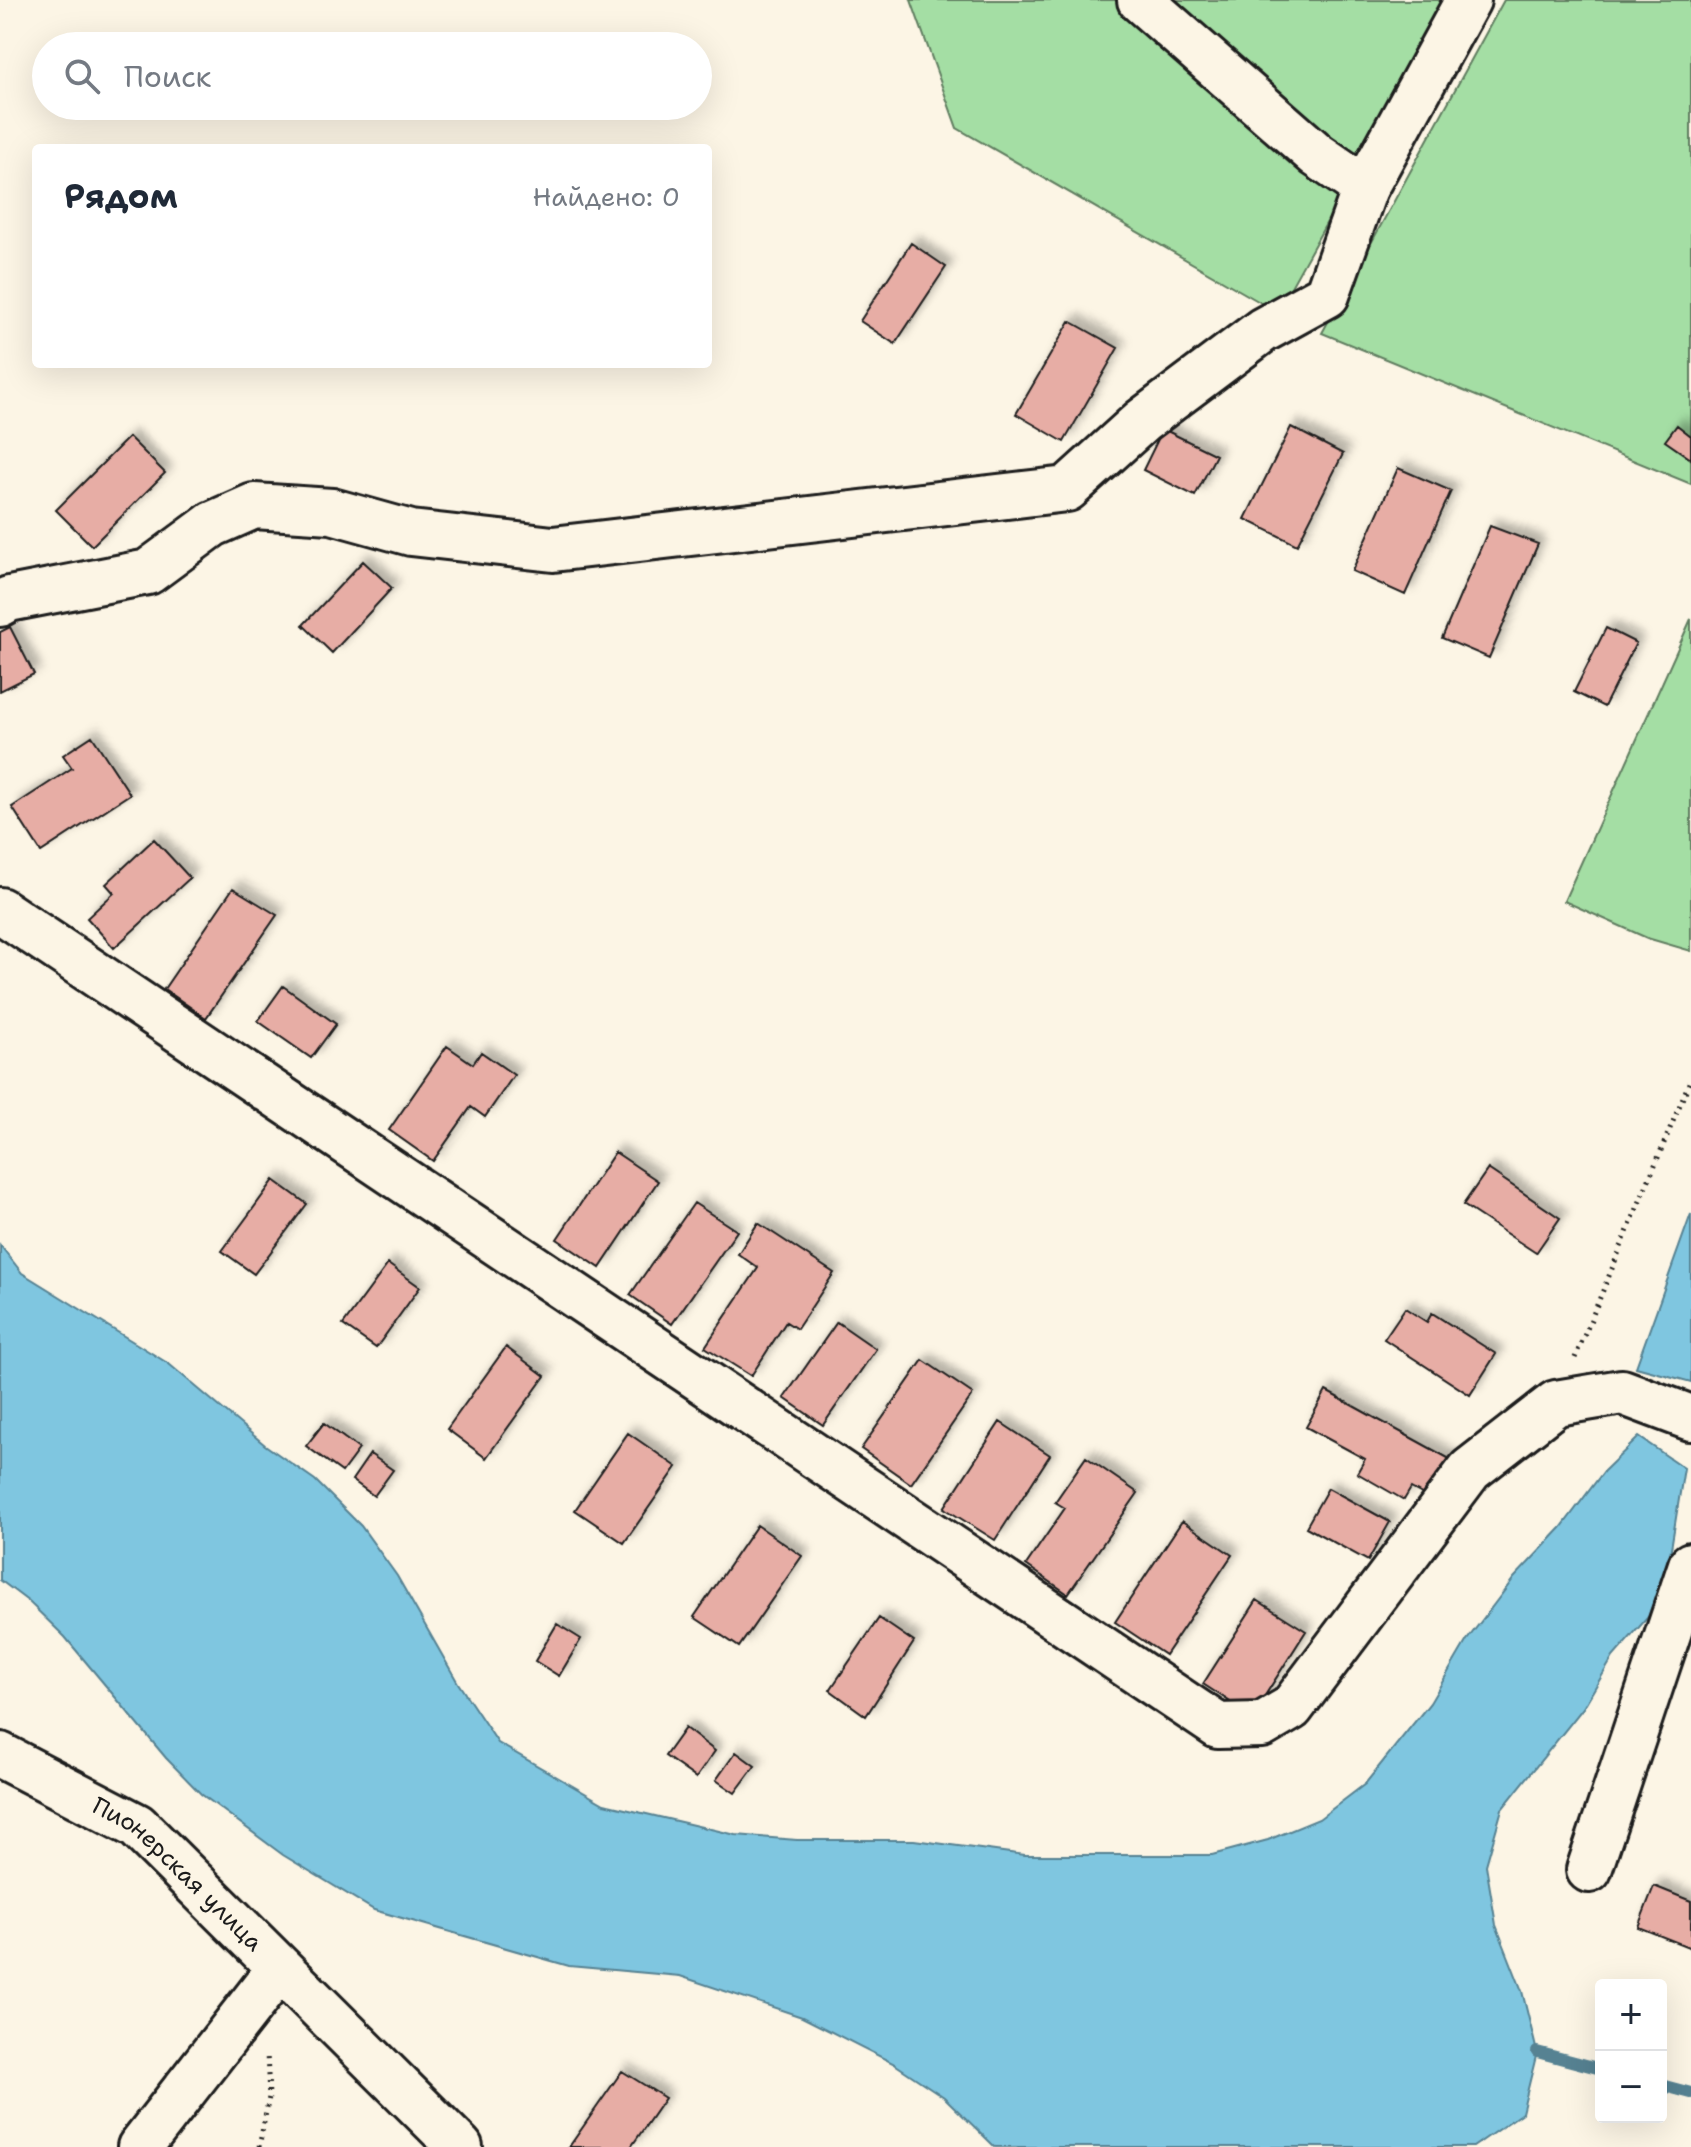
<!DOCTYPE html>
<html lang="ru">
<meta charset="utf-8">
<style>
body{margin:0;font-family:"Shantell Sans",sans-serif;background:#f6f6f7;color:#1f2937}
.controls{position:absolute;right:24px;bottom:24px;display:grid;overflow:hidden;border-radius:8px;box-shadow:0 8px 32px #0002}
.controls button{width:72px;height:72px;display:grid;place-items:center;padding:0;border:0;border-bottom:2px solid #e0e1e3;background:#fff;color:#1f2937;font:40px sans-serif}
.list{margin:0;padding:0;list-style:none}
h2{display:flex;justify-content:space-between;align-items:center;height:104px;margin:0;padding:0 32px;font-size:34px}
h2 small{font-size:26px;font-weight:400;color:#747a83}
.icon{flex:none;width:44px;height:44px;fill:none;stroke:currentColor;stroke-width:2;stroke-linecap:round;stroke-linejoin:round}
.map{position:relative;flex:none;width:1691px;height:2147px;overflow:hidden}
.search{position:absolute;background:#fff;box-shadow:0 8px 32px #0002;left:32px;top:32px;width:680px;height:88px;display:flex;align-items:center;gap:20px;box-sizing:border-box;padding:0 28px;border-radius:44px;color:#747a83;font-size:30px}
.panel{position:absolute;background:#fff;box-shadow:0 8px 32px #0002;left:32px;top:144px;width:680px;height:224px;border-radius:8px}
.map>svg:first-child{display:block}
.green{fill:#a4dea4;stroke:#607d60;stroke-width:2}
.water{fill:#7fc6e0;stroke:#578292;stroke-width:2}
.lines{fill:none;stroke-linecap:round;stroke-linejoin:round}
.stream{stroke:#578292;stroke-width:12}
.building{fill:#e7ada5;stroke:#1c1c1c;stroke-width:2;filter:url(#shadow)}
.street-casing{stroke:#1c1c1c;stroke-width:50}
.path{stroke:#1c1c1c;stroke-width:5;stroke-dasharray:2 6;stroke-linecap:butt}
.street{stroke:#fcf5e5;stroke-width:44}
.labels{text-anchor:middle;stroke-width:7;stroke-linejoin:round;paint-order:stroke}
.street-label{font-size:24px;fill:#1c1c1c;stroke:#fcf5e5}
</style>
<div class="map">
<svg width="1691" height="2147" viewBox="0 0 1691 2147">
<defs>
<filter id="shadow"><feDropShadow dx="7" dy="-7" stdDeviation="4" flood-color="#0004"/></filter>
</defs>
<rect width="100%" height="100%" fill="#fcf5e5"/>
<filter id="ink" filterUnits="userSpaceOnUse"><feTurbulence type="fractalNoise" baseFrequency=".0125" numOctaves="2"/><feDisplacementMap in="SourceGraphic" scale="16" xChannelSelector="R" yChannelSelector="G"/><feConvolveMatrix kernelMatrix="1 2 1 2 8 2 1 2 1" color-interpolation-filters="sRGB"/></filter>
<g filter="url(#ink)">
<!-- green -->
<path class="green" d="M 911,0 L 1450,0 L 1277,312 L 957,128 Z
M 1504,0 L 1691,0 L 1691,484 L 1322,333 Z
M 1691,619 L 1691,951 L 1647,938 L 1564,901 Z"/>
<!-- water -->
<path class="water" d="M 1691,1214 L 1691,1382 L 1636,1367 Z
M 0,1245 L 22,1273 L 169,1364 L 265,1445 L 315,1480 L 361,1526 L 397,1576 L 458,1683 L 498,1743 L 604,1804 L 736,1835 L 797,1840 L 914,1840 L 1025,1855 L 1212,1855 L 1268,1840 L 1319,1819 L 1365,1784 L 1430,1703 L 1467,1640 L 1514,1578 L 1561,1528 L 1604,1471 L 1639,1437 L 1684,1468 L 1669,1561 L 1648,1617 L 1613,1657 L 1583,1708 L 1502,1809 L 1486,1865 L 1496,1925 L 1522,1991 L 1537,2052 L 1522,2113 L 1473,2147 L 995,2147 L 944,2097 L 893,2063 L 802,2017 L 680,1976 L 569,1966 L 374,1910 L 283,1855 L 201,1794 L 166,1758 L 65,1637 L 29,1602 L 0,1580 Z"/>
<g class="lines">
<!-- stream -->
<path class="stream" d="M 1537,2052 L 1601,2069
M 1661,2085 L 1691,2093"/>
</g>
<!-- building -->
<path class="building" d="M 911,243 L 946,267 L 895,344 L 860,321 Z
M 1070,321 L 1118,348 L 1064,442 L 1016,414 Z
M 1677,425 L 1691,436 L 1691,459 L 1665,441 Z
M 1291,427 L 1343,454 L 1297,545 L 1245,519 Z
M 1163,429 L 1216,455 L 1195,496 L 1143,470 Z
M 129,437 L 165,473 L 92,546 L 56,510 Z
M 1398,468 L 1451,491 L 1405,595 L 1352,571 Z
M 1490,526 L 1538,544 L 1489,658 L 1442,638 Z
M 363,561 L 392,588 L 332,653 L 303,625 Z
M 10,627 L 34,674 L 0,691 L 0,632 Z
M 1606,628 L 1636,643 L 1604,707 L 1574,692 Z
M 92,736 L 130,794 L 41,852 L 12,807 L 72,768 L 63,755 Z
M 154,839 L 190,878 L 114,948 L 87,918 L 114,893 L 106,884 Z
M 233,888 L 277,915 L 206,1018 L 164,989 Z
M 283,986 L 336,1024 L 311,1058 L 258,1021 Z
M 447,1046 L 473,1064 L 481,1052 L 514,1075 L 485,1117 L 471,1107 L 433,1161 L 389,1130 Z
M 615,1152 L 658,1181 L 600,1268 L 557,1239 Z
M 1488,1169 L 1560,1218 L 1536,1253 L 1463,1205 Z
M 274,1180 L 307,1204 L 254,1274 L 222,1251 Z
M 694,1203 L 737,1231 L 672,1324 L 630,1295 Z
M 758,1223 L 834,1273 L 797,1329 L 786,1322 L 751,1376 L 705,1347 L 758,1268 L 738,1254 Z
M 388,1264 L 420,1287 L 376,1348 L 343,1325 Z
M 1405,1308 L 1427,1322 L 1432,1313 L 1496,1354 L 1470,1395 L 1384,1339 Z
M 837,1322 L 876,1349 L 823,1425 L 784,1398 Z
M 506,1347 L 545,1376 L 486,1458 L 447,1429 Z
M 923,1360 L 973,1394 L 911,1484 L 861,1449 Z
M 1326,1391 L 1459,1464 L 1438,1503 L 1411,1488 L 1404,1500 L 1357,1473 L 1365,1459 L 1306,1427 Z
M 1000,1422 L 1050,1455 L 995,1540 L 944,1508 Z
M 324,1423 L 359,1449 L 342,1472 L 306,1446 Z
M 628,1433 L 677,1467 L 624,1543 L 575,1510 Z
M 370,1454 L 393,1470 L 374,1496 L 352,1480 Z
M 1086,1457 L 1138,1493 L 1068,1594 L 1026,1565 L 1065,1508 L 1055,1502 Z
M 1328,1488 L 1390,1522 L 1368,1561 L 1306,1527 Z
M 1182,1521 L 1232,1555 L 1165,1655 L 1115,1622 Z
M 757,1525 L 802,1556 L 739,1647 L 694,1617 Z
M 1257,1600 L 1306,1631 L 1252,1716 L 1203,1684 Z
M 879,1618 L 914,1642 L 866,1716 L 830,1690 Z
M 557,1624 L 581,1639 L 559,1676 L 535,1661 Z
M 685,1728 L 715,1751 L 696,1778 L 665,1756 Z
M 736,1752 L 755,1766 L 735,1793 L 716,1780 Z
M 1654,1886 L 1691,1901 L 1691,1948 L 1638,1927 Z
M 622,2071 L 665,2098 L 631,2147 L 569,2147 Z"/>
<g class="lines">
<defs>
<g id="street">
<path d="M 1140,0 L 1317,155 L 1365,188"/>
<path d="M 0,604 L 9,599 L 148,572 L 213,524 L 254,506 L 332,511 L 411,533 L 553,549 L 1067,489 L 1142,421 L 1263,330 L 1327,295 L 1365,188 L 1468,0"/>
<path d="M 0,910 L 1218,1726 L 1262,1725 L 1291,1708 L 1470,1470 L 1556,1403 L 1622,1392 L 1691,1418"/>
<path id="s1" d="M 0,1755 L 137,1826 L 460,2147"/>
<path d="M 1589,1870 L 1691,1565"/>
<path d="M 140,2147 L 279,1969"/>
</g>
</defs>
<!-- street casing -->
<use href="#street" class="street-casing"/>
<!-- path -->
<path class="path" d="M 1575,1358 L 1691,1078
M 259,2147 L 269,2097 L 267,2053"/>
<!-- street -->
<use href="#street" class="street"/>
</g>
</g>
<g class="labels">
<!-- street labels -->
<g class="street-label">
<text dy="8" stroke="none"><textPath href="#s1" startOffset="216">Пионерская улица</textPath></text>
</g>
</g>
</svg>
<div class="controls">
<button>+</button>
<button>−</button>
</div>
<div class="search"><svg class="icon" aria-label="search" viewBox="0 0 24 24"><circle cx="10" cy="10" r="6"/><path d="M15 15l6 6"/></svg>Поиск</div>
<section class="panel">
<h2>Рядом<small>Найдено: 0</small></h2>
<ul class="list">
</ul>
</section>
</div>
